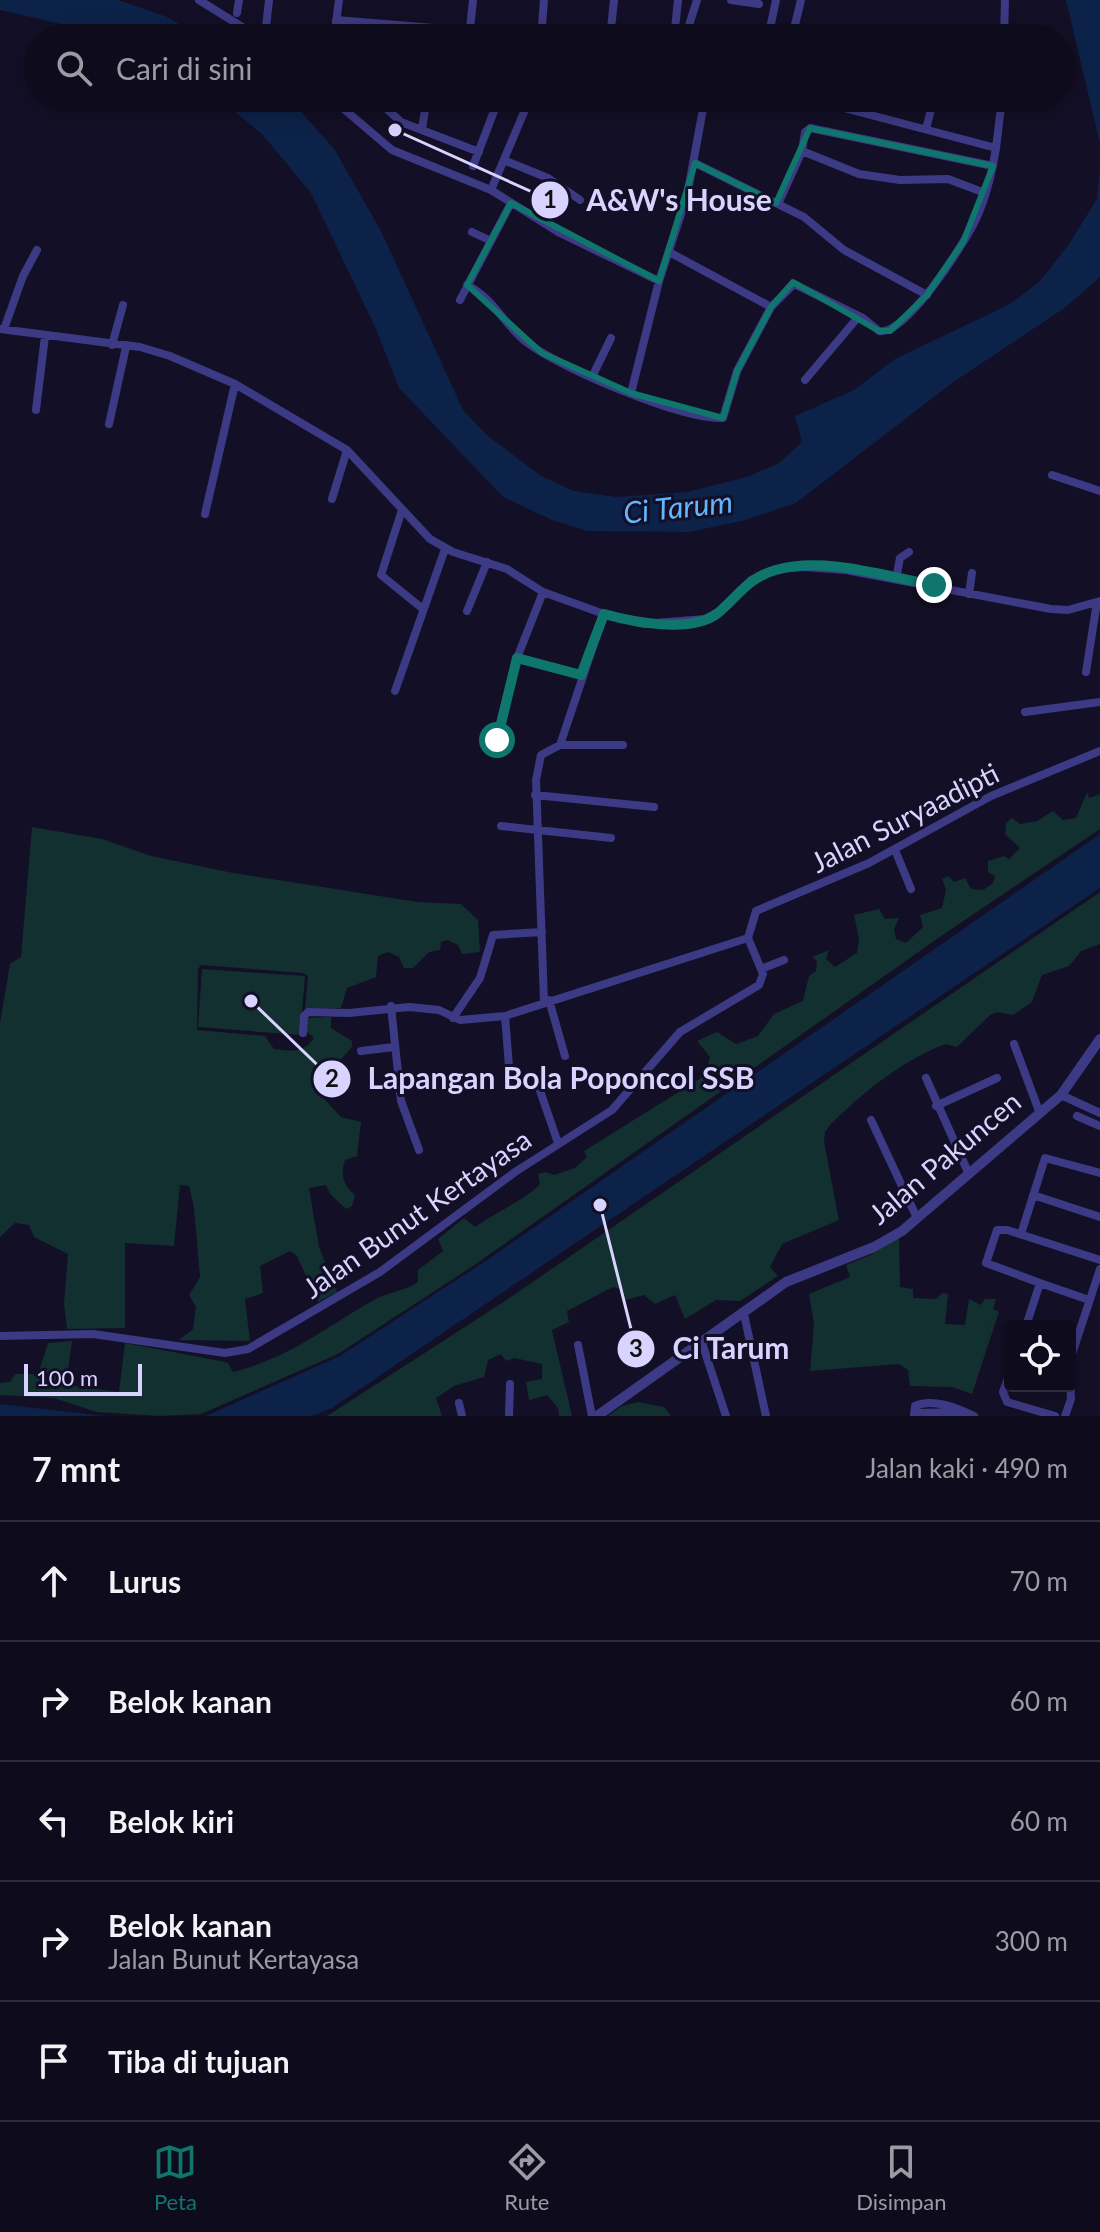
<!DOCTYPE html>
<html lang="id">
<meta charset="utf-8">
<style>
body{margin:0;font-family:Lato,sans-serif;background:#1c1929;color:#f1f3f6}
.controls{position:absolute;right:24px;bottom:24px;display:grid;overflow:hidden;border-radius:8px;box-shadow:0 4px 20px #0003}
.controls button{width:72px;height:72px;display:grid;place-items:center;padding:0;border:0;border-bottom:2px solid #2e2b3b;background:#0e0b1c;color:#f1f3f6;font:40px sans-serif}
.scale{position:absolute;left:24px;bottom:20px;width:118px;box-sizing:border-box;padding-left:8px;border:4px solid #d9d4ff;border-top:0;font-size:22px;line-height:28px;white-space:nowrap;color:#d9d4ff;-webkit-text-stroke:6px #130f26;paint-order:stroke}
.stop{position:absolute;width:24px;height:24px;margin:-18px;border:6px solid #0f766e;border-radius:50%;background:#fff}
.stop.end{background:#0f766e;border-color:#fff;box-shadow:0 2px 8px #0008}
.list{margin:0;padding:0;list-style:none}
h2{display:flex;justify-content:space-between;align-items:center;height:104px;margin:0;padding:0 32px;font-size:34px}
h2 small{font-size:26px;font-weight:400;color:#9b9ba3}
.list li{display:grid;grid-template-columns:52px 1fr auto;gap:24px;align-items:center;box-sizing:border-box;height:120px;padding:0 32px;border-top:2px solid #2e2b3b}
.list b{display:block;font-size:30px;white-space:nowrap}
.list p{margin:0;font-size:26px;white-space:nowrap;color:#9b9ba3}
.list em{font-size:26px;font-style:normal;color:#9b9ba3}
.icon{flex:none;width:44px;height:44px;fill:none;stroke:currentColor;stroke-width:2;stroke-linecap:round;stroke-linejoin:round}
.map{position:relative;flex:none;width:1100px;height:1416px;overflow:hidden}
.search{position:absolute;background:#0e0b1c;box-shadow:0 4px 20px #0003;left:24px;right:24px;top:24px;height:88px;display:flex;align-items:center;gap:20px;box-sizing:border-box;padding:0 28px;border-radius:44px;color:#9b9ba3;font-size:30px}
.sheet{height:704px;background:#0e0b1c}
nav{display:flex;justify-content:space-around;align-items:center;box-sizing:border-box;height:112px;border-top:2px solid #2e2b3b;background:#0e0b1c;font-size:22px;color:#9b9ba3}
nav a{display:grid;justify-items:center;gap:4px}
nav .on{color:#0f766e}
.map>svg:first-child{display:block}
.green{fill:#12302f}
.water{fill:#0c2248}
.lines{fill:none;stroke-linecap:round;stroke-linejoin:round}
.minor{stroke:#3d3a85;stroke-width:8}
.tertiary{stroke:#3d3a85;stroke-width:10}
.route{stroke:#0f766e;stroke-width:10}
.marked{fill:none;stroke:#0f766e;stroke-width:6;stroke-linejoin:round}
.labels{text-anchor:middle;stroke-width:6;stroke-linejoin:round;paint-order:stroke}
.street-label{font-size:28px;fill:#d9d4ff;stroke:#130f26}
.water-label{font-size:30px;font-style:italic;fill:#62b6ff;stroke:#130f26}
.leader{fill:none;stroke:#d9d4ff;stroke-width:3}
.callout-dot{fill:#d9d4ff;stroke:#130f26;stroke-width:3}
.mark-label{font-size:24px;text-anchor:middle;font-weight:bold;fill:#111}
.callout-label{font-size:30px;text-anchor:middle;font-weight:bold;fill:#d9d4ff;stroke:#130f26;stroke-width:6;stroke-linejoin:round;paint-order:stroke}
</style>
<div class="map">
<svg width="1100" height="1416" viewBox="0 0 1100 1416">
<rect width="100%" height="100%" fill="#130f26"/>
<!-- green -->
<path class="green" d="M 1087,792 L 1089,798 L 1100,794 L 1100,829 L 944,934 L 473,1266 L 338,1354 L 201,1414 L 160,1416 L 97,1412 L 54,1398 L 0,1395 L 0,1383 L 10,1382 L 15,1374 L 38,1374 L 48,1343 L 72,1341 L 66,1385 L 119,1392 L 125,1343 L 221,1361 L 228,1363 L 233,1372 C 291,1357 323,1329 372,1301 C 387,1292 406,1291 418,1282 L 418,1270 L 443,1251 L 438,1239 L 464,1218 L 475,1227 C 493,1214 526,1199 540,1184 L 538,1174 L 546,1172 L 554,1175 L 575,1168 L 587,1157 L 584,1151 L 706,1075 L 710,1057 L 697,1041 L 717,1032 L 736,1044 L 758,1036 L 774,1014 L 803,1001 L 809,976 L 816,971 L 817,961 L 812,957 L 829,950 L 826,959 L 835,967 L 857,953 L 859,939 L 854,915 L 879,909 L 885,919 L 899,918 L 894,929 L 896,939 L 906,943 L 923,927 L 920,915 L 942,908 L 946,890 L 942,879 L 948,876 L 954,882 L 965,878 L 971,889 L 983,890 L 993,883 L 995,876 L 988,872 L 988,861 L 1004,856 L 1009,859 L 1020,848 L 1005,834 L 1006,823 L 1012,818 L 1020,824 L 1037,821 L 1053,811 L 1063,820 L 1076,818 Z
M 32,827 L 102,839 L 151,856 L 233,873 L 418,902 L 461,904 L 478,920 L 480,952 L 462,954 L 458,945 L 447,940 L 441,942 L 440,950 L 429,952 L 413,968 L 404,968 L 399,957 L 388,952 L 378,956 L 376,977 L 347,988 L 341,1008 L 305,1009 L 308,976 L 303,973 L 201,965 L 198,969 L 197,1030 L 265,1036 L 274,1049 C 291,1051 303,1054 314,1038 L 306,1031 L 306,1018 L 331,1017 L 331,1028 L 352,1041 L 352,1047 L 321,1082 L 318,1092 L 341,1117 L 361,1122 L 357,1156 L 345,1160 C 340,1175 343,1185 355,1195 L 352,1206 L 346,1209 L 330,1194 L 326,1185 L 309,1188 L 319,1247 L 337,1292 L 318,1302 L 297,1256 L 290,1251 L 260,1266 L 263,1293 L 245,1299 L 250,1341 L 179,1340 L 193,1329 L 196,1307 L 189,1295 L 200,1277 L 194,1208 L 189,1186 L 180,1185 L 174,1246 L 125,1243 L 125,1328 L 67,1329 L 64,1304 L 68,1254 L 34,1237 L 29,1225 L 15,1223 L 0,1237 L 0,1023 L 10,964 L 21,957 Z
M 1100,892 L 1100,944 L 1081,951 L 1069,966 L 1042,975 L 1032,1002 L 1013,1015 L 997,1012 L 990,1015 L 957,1047 L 946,1044 C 904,1059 862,1093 831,1124 L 825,1132 L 824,1142 L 839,1220 L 782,1244 L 770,1267 L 778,1276 L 740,1301 L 716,1300 L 685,1319 L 675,1295 L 655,1304 L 644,1295 L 626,1300 L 623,1290 L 613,1287 L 567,1311 L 569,1322 L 552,1330 L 572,1416 L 559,1416 L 558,1408 L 547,1395 L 529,1400 L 526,1382 L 542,1379 L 542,1364 L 514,1358 L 506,1361 L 501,1354 L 488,1360 L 484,1377 L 454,1386 L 436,1398 L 442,1416 L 327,1416 L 505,1301 Z
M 202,969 L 305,976 L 300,1035 L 198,1027 Z
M 899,1237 L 900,1287 L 913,1289 L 913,1298 L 936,1299 L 942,1293 L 948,1294 L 945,1324 L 965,1325 L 969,1299 L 981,1305 L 985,1299 L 996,1299 L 993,1309 L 999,1312 L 972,1394 L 952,1387 L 910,1386 L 908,1370 L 899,1364 L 810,1371 L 814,1324 L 809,1294 L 850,1277 L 846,1265 L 871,1255 Z
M 638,1402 L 664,1407 L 671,1416 L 608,1416 L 622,1406 Z"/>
<!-- water -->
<path class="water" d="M 0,0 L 118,0 L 165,16 L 205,38 L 99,38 L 70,26 L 0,10 Z
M 1066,0 L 1100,0 L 1100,144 Z
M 218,98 L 289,98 L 335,150 L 382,233 L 463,410 L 488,436 L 541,476 L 574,491 L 617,497 L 687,492 L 747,477 L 779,463 L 802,442 L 795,416 L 854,390 L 895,359 L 1010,304 L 1040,281 L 1069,244 L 1097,199 L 1100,168 L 1100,277 L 1066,307 L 952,383 L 796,503 L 742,521 L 688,532 L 587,531 L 552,520 L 503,497 L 399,388 L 376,329 L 311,193 L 263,135 Z
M 1100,834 L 1100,888 L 332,1408 L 312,1416 L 206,1416 L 340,1356 L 490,1258 Z
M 0,1404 L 104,1416 L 0,1416 Z"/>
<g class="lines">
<!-- minor -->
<path class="minor" d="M 199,0 L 260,38
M 731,0 L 759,4
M 237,13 L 239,0
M 336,20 L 470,31
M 266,27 L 269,0
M 334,38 L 339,0
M 469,38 L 473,0
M 541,38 L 544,0
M 610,38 L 614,0
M 674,38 L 678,0
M 685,38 L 697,0
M 768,38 L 776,0
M 770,38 L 772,35 L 781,38
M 788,38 L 794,29 L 801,0
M 1004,38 L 1005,0
M 331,98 L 392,150 L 491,190 L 530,98
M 375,98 L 401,122 L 479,152
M 514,98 L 516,98
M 607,98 L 619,103 L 626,98
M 806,98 L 996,148 L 1002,98
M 422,129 L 427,98
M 926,129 L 934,98
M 802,151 L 859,174 L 900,180 L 948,179 L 985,193
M 506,161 L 548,178 L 580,200
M 695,163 L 804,217 L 844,250 L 927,295
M 473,166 L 499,98
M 491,190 L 560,233 L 659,281
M 778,204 L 802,151 L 805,132 L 810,128 L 993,166
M 472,232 L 491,241
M 669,252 L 771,307
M 467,285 C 494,298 505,327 529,344 C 563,369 682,420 723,418 L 737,371 L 771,307 L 794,284 L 863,318 L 879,331 C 905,337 964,244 975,221 C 986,198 992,173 996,148
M 460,300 L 511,203
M 0,329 L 140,347 L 170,356 L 235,384 L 347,450 L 430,539 L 453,552 L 507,569 L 543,592 L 604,614 L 643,624 L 705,619 L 718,612 L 751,580 L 776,569 L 805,567 L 846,570 L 1051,609 L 1068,610 L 1100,601
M 4,329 L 23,276 L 37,250
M 112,345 L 123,305
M 593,375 L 611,338
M 805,380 L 859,316
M 631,393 L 659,281 L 687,196 L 705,98
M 36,410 L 45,336
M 109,424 L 126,347
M 1052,475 L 1100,491
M 332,499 L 347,450
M 402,510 L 381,575 L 423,609
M 205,514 L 235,384
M 896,579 L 900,558 L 909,552
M 969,594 L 972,573
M 467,611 L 487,562
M 517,658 L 581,675
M 1086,672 L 1097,602
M 395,691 L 445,549
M 1025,712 L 1100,702
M 497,740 L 517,658 L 543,592
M 560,745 L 623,745
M 535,795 L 654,807
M 501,826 L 611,838
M 895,850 L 911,889
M 748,938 L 756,911 L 869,863 L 991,796 L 1100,751
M 761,969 L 784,960
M 549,1000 L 565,1056
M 544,1002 L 536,780 L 541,755 L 560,745 L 604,614
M 391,1006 L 401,1101 L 419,1150
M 505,1016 L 510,1079
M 453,1018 L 480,978 L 493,935 L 542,932
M 303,1033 L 304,1016 L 308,1012 L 349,1013 L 409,1007 L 439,1010 L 460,1020 L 505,1016 L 748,938
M 1014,1044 L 1039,1111
M 361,1051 L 394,1047
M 926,1078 L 968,1172
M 537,1082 L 558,1143
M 1061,1095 L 1100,1113
M 936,1106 L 997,1078
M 1077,1116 L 1100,1126
M 871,1120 L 917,1218
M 1033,1195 L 1100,1217
M 1021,1234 L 1045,1158 L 1100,1173
M 1040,1283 L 986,1263 L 997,1230 L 1007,1230 L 1100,1260
M 744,1314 L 766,1416
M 1026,1326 L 1040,1283 L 1089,1300
M 0,1336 L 93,1334 L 225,1353 L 248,1349 L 380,1272 L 515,1172 L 612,1110 L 680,1032 L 759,985 L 763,974 L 748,938
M 702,1343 L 726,1416
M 578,1345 L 592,1416
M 1070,1360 L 1100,1269
M 1010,1373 L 1003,1392 L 1007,1402 L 1055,1416
M 459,1403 L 462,1416
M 914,1413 L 964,1412
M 509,1416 L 510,1384
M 914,1416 L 915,1406 C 933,1398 957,1408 974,1416
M 1065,1416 L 1071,1399 L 1070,1380"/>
<!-- tertiary -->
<path class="tertiary" d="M 597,1416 L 786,1282 L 874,1247 L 902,1231 L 1061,1095 L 1100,1039"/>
</g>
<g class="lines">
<!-- route -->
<path class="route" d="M 497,740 L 517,658 L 581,675 L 604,614 C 633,622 691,634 718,613 C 738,596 749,577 776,570 C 825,556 886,577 934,585"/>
</g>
<!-- marked area -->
<path class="marked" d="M 810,128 L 993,166 L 963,242 L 927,295 L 890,331 L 879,331 L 793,282 L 771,307 L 737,371 L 723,418 L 631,393 L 542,353 L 467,285 L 511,203 L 659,281 L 695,163 L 776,203 Z"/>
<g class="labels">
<!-- street labels -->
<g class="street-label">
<text transform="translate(905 818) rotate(-27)" y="10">Jalan Suryaadipti</text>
<text transform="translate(945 1158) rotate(-40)" y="10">Jalan Pakuncen</text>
<text transform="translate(417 1214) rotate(-35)" y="10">Jalan Bunut Kertayasa</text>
</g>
<!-- water labels -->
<g class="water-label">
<text transform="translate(678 508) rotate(-6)" y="10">Ci Tarum</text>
</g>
</g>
<!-- callouts -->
<path class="leader" d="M395 130L550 200M251 1001L332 1079M600 1205L636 1349"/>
<g class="callout-dot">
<circle cx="395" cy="130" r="8"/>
<circle cx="251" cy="1001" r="8"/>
<circle cx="600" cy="1205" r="8"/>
<circle cx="550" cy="200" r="20"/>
<circle cx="332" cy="1079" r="20"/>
<circle cx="636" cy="1349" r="20"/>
</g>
<g class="mark-label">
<text x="550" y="208">1</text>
<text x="332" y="1087">2</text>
<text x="636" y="1357">3</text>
</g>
<g class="callout-label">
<text x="679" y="211">A&amp;W's House</text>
<text x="561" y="1089">Lapangan Bola Poponcol SSB</text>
<text x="731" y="1359">Ci Tarum</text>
</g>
</svg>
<div class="controls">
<button><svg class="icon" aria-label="locate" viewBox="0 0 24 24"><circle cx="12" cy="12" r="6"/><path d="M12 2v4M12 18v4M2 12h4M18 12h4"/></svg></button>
</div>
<div class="scale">100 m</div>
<div class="stop" style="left:497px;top:740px"></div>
<div class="stop end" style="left:934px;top:585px"></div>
<div class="search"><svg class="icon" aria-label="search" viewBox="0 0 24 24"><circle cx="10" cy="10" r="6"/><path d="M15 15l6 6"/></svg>Cari di sini</div>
</div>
<section class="sheet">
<h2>7 mnt<small>Jalan kaki · 490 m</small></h2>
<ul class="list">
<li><svg class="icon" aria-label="ahead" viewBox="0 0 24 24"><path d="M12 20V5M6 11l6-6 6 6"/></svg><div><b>Lurus</b></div><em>70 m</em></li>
<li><svg class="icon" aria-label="right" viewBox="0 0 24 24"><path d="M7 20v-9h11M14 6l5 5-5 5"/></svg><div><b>Belok kanan</b></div><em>60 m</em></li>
<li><svg class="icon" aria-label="left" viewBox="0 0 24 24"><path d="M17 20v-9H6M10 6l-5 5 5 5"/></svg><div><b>Belok kiri</b></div><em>60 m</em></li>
<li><svg class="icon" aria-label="right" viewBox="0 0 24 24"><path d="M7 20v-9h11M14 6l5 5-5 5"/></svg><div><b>Belok kanan</b><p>Jalan Bunut Kertayasa</p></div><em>300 m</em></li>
<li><svg class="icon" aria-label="arrive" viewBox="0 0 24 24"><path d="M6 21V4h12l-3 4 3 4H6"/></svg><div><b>Tiba di tujuan</b></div></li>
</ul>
</section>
<nav>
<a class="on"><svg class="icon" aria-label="map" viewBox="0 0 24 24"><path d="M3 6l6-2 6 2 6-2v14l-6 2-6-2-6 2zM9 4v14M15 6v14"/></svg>Peta</a>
<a><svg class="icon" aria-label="directions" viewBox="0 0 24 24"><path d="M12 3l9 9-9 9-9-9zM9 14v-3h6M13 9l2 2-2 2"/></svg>Rute</a>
<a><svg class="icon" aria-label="saved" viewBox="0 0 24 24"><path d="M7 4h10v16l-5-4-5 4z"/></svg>Disimpan</a>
</nav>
